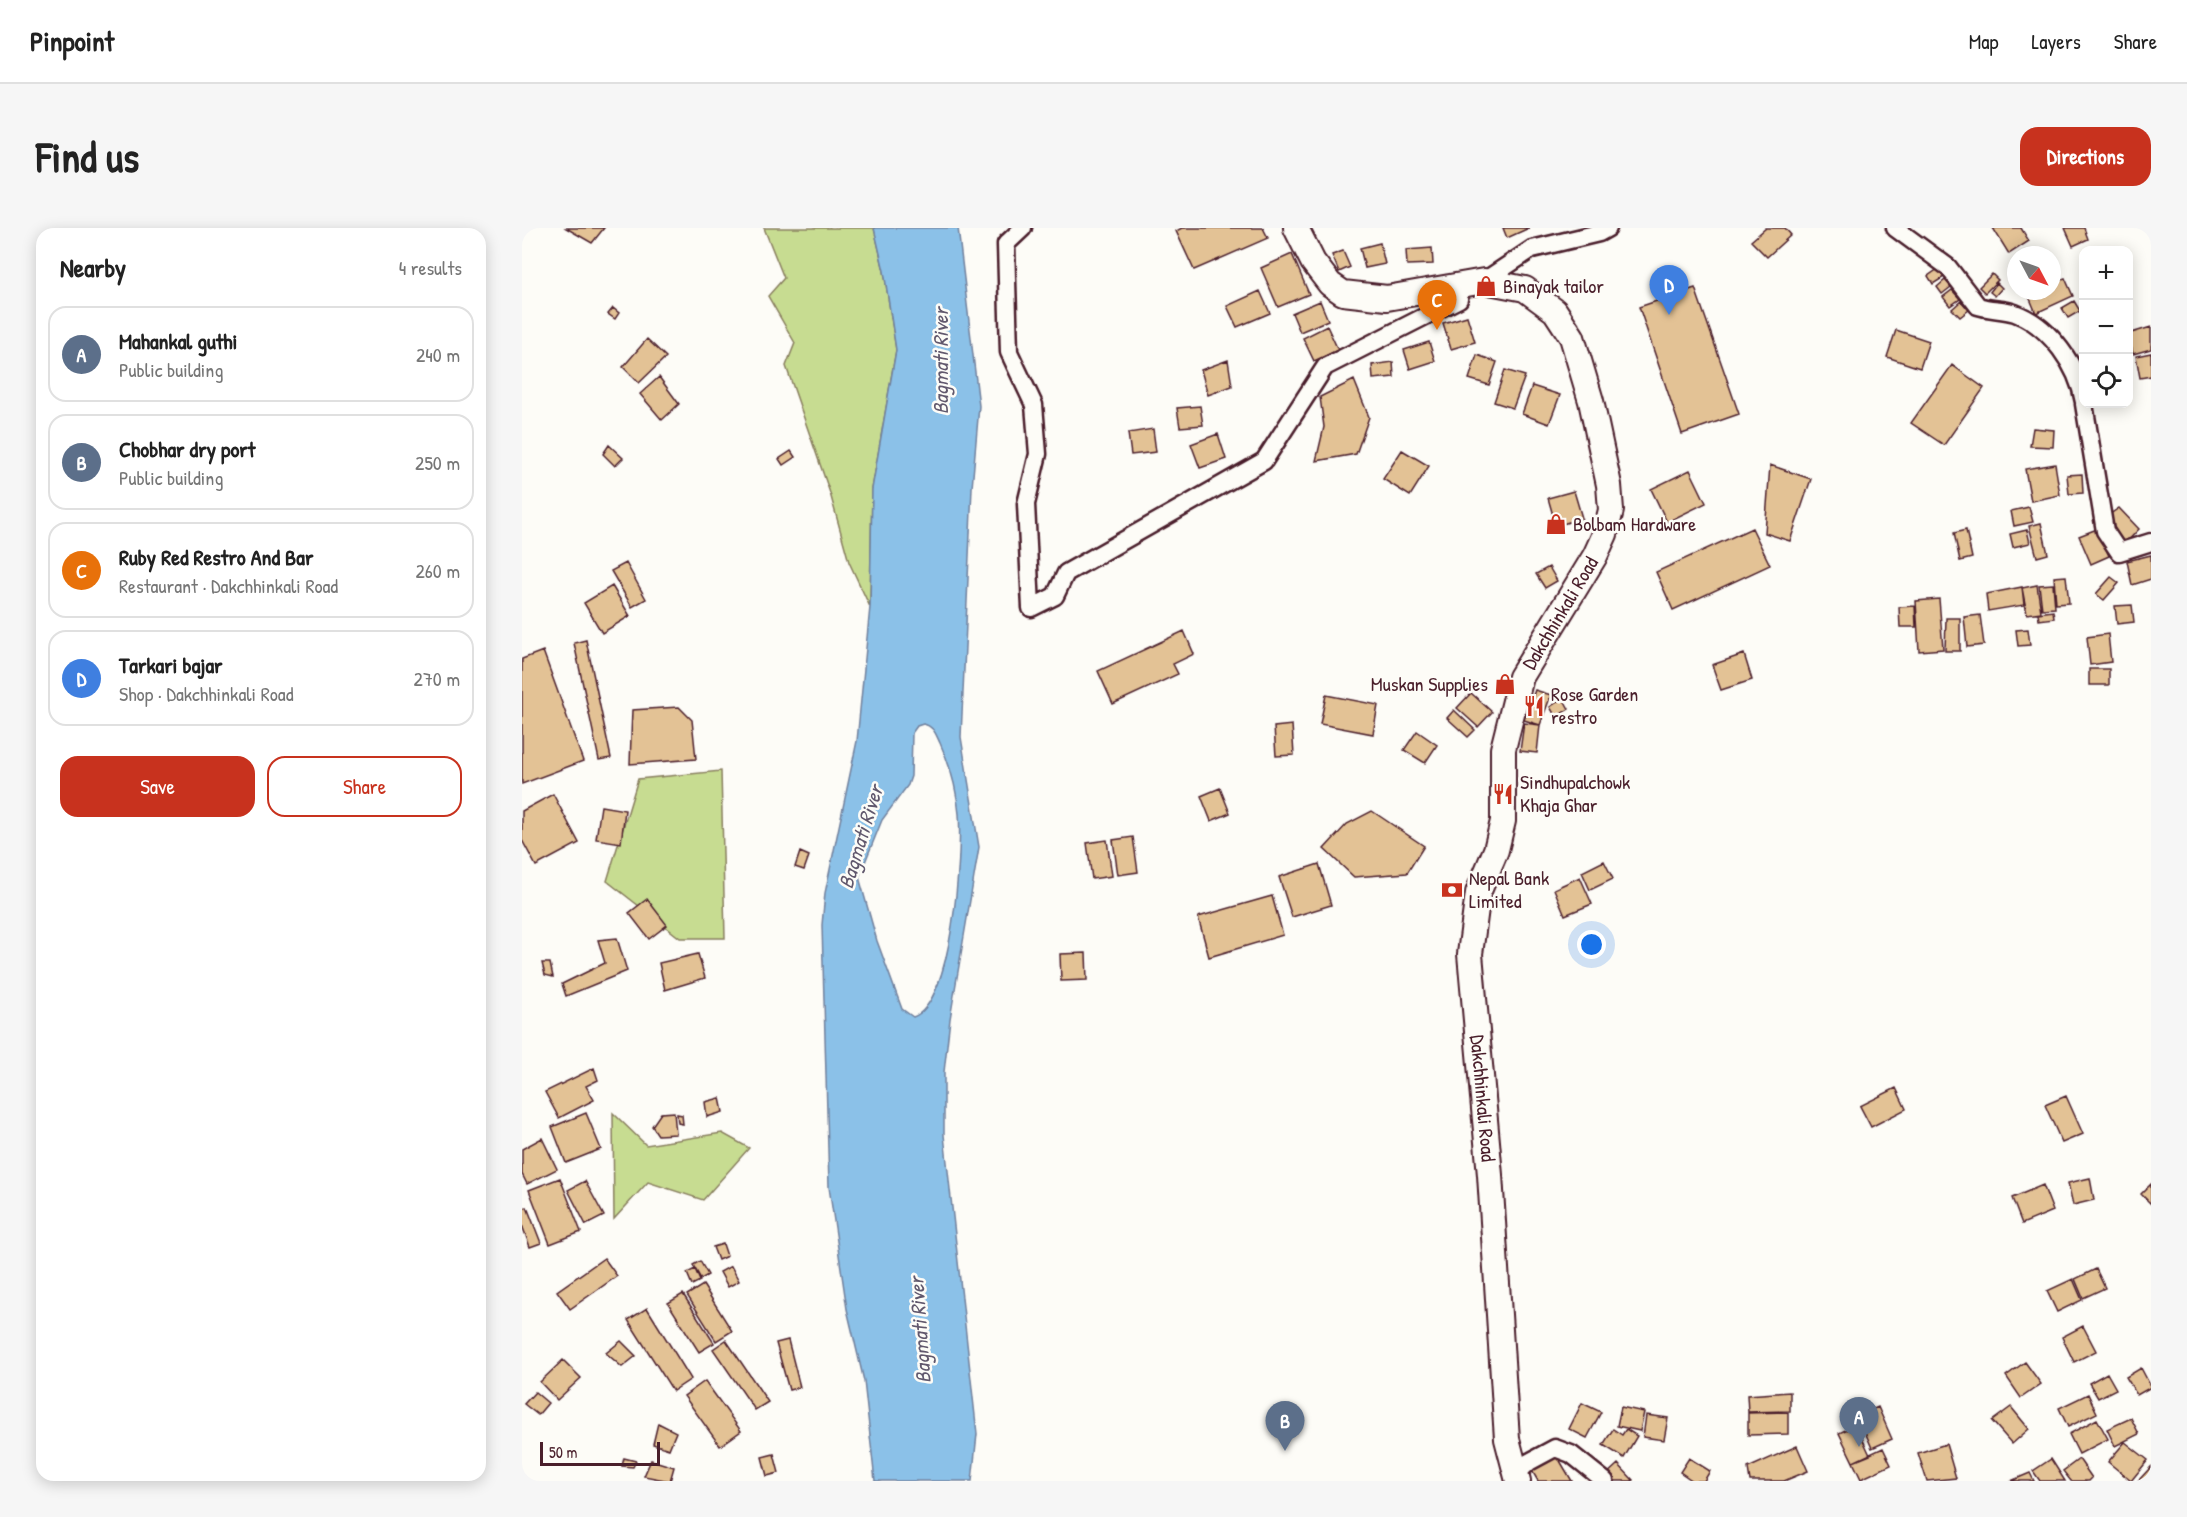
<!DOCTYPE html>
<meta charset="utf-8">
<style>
body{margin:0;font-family:"Patrick Hand",sans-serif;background:#f6f6f6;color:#222}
.controls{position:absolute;right:18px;top:18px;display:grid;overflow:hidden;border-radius:12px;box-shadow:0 3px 15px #0003}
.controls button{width:54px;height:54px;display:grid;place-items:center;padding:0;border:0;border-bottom:2px solid #e0e0e0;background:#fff;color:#222;font:30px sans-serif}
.compass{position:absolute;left:1485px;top:18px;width:54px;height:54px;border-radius:50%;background:#fff;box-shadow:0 3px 15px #0003;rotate:131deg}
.scale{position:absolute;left:18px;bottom:15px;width:120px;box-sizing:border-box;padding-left:6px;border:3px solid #4a1f2b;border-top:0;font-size:16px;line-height:21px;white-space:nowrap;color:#4a1f2b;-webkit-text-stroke:4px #fdfcf7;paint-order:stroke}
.you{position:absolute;left:1070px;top:717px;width:21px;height:21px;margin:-15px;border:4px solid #fff;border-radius:50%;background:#1a73e8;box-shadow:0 0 0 9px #1a73e833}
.badge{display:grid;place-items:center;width:39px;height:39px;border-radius:50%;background:#c8321e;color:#fff;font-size:20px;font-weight:700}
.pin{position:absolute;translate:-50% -50px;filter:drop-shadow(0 2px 3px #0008)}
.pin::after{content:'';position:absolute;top:32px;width:21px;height:18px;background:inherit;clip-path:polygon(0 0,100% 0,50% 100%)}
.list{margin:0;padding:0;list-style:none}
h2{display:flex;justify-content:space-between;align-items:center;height:78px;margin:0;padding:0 24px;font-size:26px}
h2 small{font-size:20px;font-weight:400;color:#767676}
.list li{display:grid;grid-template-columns:39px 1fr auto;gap:18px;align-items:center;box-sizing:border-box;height:96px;margin:0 12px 12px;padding:0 12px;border:2px solid #e0e0e0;border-radius:18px}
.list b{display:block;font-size:22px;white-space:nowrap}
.list p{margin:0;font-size:20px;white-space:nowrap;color:#767676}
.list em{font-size:20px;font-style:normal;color:#767676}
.actions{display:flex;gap:12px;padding:18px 24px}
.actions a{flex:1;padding:14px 0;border:2px solid #c8321e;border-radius:18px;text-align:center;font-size:21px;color:#c8321e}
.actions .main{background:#c8321e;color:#fff}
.icon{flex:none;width:33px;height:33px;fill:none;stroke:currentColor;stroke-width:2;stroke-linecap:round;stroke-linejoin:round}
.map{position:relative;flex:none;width:1629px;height:1253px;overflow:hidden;border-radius:18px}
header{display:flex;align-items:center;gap:36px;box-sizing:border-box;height:84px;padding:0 30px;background:#fff;border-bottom:2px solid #e0e0e0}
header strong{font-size:28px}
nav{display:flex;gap:33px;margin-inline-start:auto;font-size:21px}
.intro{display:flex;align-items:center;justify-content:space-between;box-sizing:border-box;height:144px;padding:0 36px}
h1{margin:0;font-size:42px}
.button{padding:15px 27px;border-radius:18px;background:#c8321e;color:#fff;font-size:21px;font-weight:700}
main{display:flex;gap:36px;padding:0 36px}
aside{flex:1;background:#fff;border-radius:18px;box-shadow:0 3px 15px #0003}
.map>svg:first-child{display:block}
.green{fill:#c7dc91;stroke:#887e5e;stroke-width:1.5}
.water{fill:#8bc1e8;stroke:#71809c;stroke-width:1.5;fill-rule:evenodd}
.building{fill:#e3c295;stroke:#4a1f2b;stroke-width:1.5}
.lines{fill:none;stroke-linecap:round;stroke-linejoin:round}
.minor-casing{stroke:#4a1f2b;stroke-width:21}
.secondary-casing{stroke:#4a1f2b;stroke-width:28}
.minor{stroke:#fdfcf7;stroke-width:16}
.secondary{stroke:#fdfcf7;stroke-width:24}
.labels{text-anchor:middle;stroke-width:5;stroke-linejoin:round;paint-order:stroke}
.poi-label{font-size:20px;fill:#4a1f2b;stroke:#fdfcf7;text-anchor:start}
.street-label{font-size:20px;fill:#4a1f2b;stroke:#fdfcf7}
.water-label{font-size:21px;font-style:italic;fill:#61586d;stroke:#fdfcf7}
</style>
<header>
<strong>Pinpoint</strong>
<nav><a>Map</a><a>Layers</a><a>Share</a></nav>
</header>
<div class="intro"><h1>Find us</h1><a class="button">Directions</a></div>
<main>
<aside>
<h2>Nearby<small>4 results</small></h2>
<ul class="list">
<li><span class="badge" style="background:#5c6f8a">A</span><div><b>Mahankal guthi</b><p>Public building</p></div><em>240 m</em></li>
<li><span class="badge" style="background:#5c6f8a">B</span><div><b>Chobhar dry port</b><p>Public building</p></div><em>250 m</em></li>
<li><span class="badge" style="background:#e8710a">C</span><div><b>Ruby Red Restro And Bar</b><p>Restaurant · Dakchhinkali Road</p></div><em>260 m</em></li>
<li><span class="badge" style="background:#3f7fe0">D</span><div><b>Tarkari bajar</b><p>Shop · Dakchhinkali Road</p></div><em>270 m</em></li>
</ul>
<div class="actions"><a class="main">Save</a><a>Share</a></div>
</aside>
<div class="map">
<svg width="1629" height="1253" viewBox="0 0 1629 1253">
<rect width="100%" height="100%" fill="#fdfcf7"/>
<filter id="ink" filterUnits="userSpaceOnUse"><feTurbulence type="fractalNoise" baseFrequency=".0167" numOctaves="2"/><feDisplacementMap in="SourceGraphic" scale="12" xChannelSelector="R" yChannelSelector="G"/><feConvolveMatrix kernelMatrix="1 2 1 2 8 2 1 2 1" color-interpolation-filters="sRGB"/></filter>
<g filter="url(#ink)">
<!-- green -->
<path class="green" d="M 242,0 L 352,0 L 362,43 L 374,122 L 350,261 L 348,379 L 327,334 L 308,265 L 264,138 L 273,115 L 246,68 L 262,50 Z
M 199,543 L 203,710 L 158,710 L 85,653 L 116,551 Z
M 91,885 L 124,917 L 200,905 L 227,920 L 181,972 L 126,954 L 92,991 Z"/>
<!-- water -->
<path class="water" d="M 352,0 L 436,0 L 457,178 L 450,260 L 439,509 L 457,619 L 428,791 L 422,844 L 422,907 L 455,1206 L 450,1253 L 353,1253 L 342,1153 L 325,1081 L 307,959 L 300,697 L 303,665 L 335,513 L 348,379 L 350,261 L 374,122 L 362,43 ZM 401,496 C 412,498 414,507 418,515 C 428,537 435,563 437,586 C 440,625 431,776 391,789 L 380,781 L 355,713 L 337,649 L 360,592 L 386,557 L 389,548 L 390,505 L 395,498 Z"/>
<!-- building -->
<path class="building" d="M 44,0 L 82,0 L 70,15 Z
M 660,0 L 741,0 L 746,10 L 672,42 L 654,3 Z
M 981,0 L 1007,0 L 985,10 Z
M 1244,0 L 1263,0 L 1269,7 L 1245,29 L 1229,13 Z
M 1471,0 L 1499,0 L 1507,13 L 1487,26 Z
M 1543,0 L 1562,0 L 1566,11 L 1551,18 Z
M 858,15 L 863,36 L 843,40 L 838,20 Z
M 910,20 L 911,36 L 885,37 L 884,22 Z
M 821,23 L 828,39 L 817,44 L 810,27 Z
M 770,26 L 787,66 L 756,79 L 739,40 Z
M 1416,41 L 1422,49 L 1411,56 L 1406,48 Z
M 1470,46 L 1476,52 L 1463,65 L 1457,59 Z
M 1543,50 L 1551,68 L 1514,85 L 1506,66 L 1513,63 L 1530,63 L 1530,55 Z
M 1423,52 L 1429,59 L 1420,66 L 1415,59 Z
M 1475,55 L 1480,60 L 1473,68 L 1468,64 Z
M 1173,60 L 1217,186 L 1160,206 L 1117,79 Z
M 1430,62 L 1438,71 L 1428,78 L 1421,69 Z
M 738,63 L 748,85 L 715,99 L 705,78 Z
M 798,73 L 806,92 L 778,104 L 770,85 Z
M 1439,73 L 1447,82 L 1438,89 L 1430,81 Z
M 1552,73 L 1558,83 L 1546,90 L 1540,80 Z
M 91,80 L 97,85 L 93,91 L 86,86 Z
M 945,88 L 953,114 L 929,121 L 921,95 Z
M 805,98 L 816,122 L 792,133 L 781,110 Z
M 1629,99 L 1629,121 L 1611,126 L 1606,106 Z
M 1374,102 L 1407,113 L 1398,140 L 1365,129 Z
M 125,111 L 144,129 L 117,155 L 101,139 Z
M 907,114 L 913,133 L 888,141 L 882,122 Z
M 1629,125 L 1629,148 L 1618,150 L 1614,128 Z
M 955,127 L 975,134 L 967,157 L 947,151 Z
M 706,132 L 710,158 L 686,167 L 679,142 Z
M 871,134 L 872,149 L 851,151 L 850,137 Z
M 1430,137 L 1462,160 L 1422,217 L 1389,195 Z
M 983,142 L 1003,148 L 991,180 L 972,174 Z
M 137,149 L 157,176 L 140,192 L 118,166 Z
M 832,152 L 847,189 L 834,226 L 794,233 L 802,199 L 798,169 Z
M 1010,158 L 1038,167 L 1027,196 L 1000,186 Z
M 678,178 L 681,197 L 658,199 L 655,180 Z
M 1511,200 L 1532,202 L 1531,219 L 1508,218 Z
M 631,201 L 634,224 L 609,227 L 606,205 Z
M 696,206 L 704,231 L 678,240 L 669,216 Z
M 87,217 L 101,230 L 93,238 L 81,226 Z
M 880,222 L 907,238 L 888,268 L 861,251 Z
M 269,223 L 273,229 L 261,237 L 257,231 Z
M 1533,236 L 1538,267 L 1509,273 L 1503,241 Z
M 1248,237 L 1289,251 L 1268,313 L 1243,305 Z
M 1168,242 L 1184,275 L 1145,294 L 1129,261 Z
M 1560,246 L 1561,265 L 1547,266 L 1545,247 Z
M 1052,263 L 1060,290 L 1034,298 L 1026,270 Z
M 1507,279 L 1511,294 L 1492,298 L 1489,283 Z
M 1597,280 L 1617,301 L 1600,319 L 1584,289 Z
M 1519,295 L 1526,326 L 1515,329 L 1507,298 Z
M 1230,300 L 1248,337 L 1151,382 L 1134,344 Z
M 1575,301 L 1587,328 L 1569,336 L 1557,308 Z
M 1444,302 L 1450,330 L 1438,333 L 1432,305 Z
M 1505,302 L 1508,315 L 1491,319 L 1488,306 Z
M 1629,327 L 1629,351 L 1610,357 L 1605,333 Z
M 104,335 L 124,371 L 110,379 L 89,343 Z
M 1027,339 L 1035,353 L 1023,360 L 1014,346 Z
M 1544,348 L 1547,375 L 1534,376 L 1532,349 Z
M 1589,349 L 1597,355 L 1582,372 L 1574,366 Z
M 1531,356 L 1533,380 L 1520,381 L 1517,357 Z
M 1515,357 L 1519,384 L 1505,386 L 1500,360 Z
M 90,358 L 108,388 L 80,405 L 62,375 Z
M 1500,359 L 1502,377 L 1466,383 L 1464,366 Z
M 1417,371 L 1421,421 L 1397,423 L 1394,373 Z
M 1610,377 L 1612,394 L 1595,396 L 1593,378 Z
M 1393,378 L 1394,399 L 1378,399 L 1377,379 Z
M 1531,383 L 1532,390 L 1517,392 L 1516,385 Z
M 1458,387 L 1462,417 L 1445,419 L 1442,389 Z
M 1424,390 L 1438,390 L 1438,423 L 1423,423 Z
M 1506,401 L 1508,417 L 1496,418 L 1494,402 Z
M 662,403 L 672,426 L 651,436 L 656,446 L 591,476 L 576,443 Z
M 1586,406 L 1589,434 L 1568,437 L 1565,409 Z
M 64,412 L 89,530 L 77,532 L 52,415 Z
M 21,423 L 61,533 L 0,556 L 0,431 Z
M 1222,426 L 1230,452 L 1199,462 L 1190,437 Z
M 1567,441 L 1587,441 L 1587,457 L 1567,457 Z
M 1013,462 L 1029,467 L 1018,497 L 1002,492 Z
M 949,465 L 970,484 L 956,499 L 935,480 Z
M 804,467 L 856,477 L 851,506 L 798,496 Z
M 1041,470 L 1047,481 L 1034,489 L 1028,479 Z
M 157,479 L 170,492 L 174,531 L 108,536 L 110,482 Z
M 932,482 L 953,502 L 946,509 L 925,490 Z
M 1002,495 L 1018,497 L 1015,525 L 998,523 Z
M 770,497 L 772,527 L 754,528 L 752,499 Z
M 895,503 L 915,517 L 903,535 L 882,522 Z
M 698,560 L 708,585 L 689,593 L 679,568 Z
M 31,566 L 57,615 L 14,638 L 0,612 L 0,583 Z
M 79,578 L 103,582 L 99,615 L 74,611 Z
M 850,583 L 902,618 L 885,645 L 832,649 L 802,621 L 825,596 Z
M 611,609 L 616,644 L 596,647 L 591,612 Z
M 585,612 L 590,648 L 570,651 L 565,615 Z
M 278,624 L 287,628 L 282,642 L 273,639 Z
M 1082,633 L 1091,651 L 1068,662 L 1060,644 Z
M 797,636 L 809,677 L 770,689 L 757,649 Z
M 1058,649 L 1070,676 L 1043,687 L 1032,661 Z
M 750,668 L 761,707 L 687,729 L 676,689 Z
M 125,671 L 145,697 L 127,711 L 107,685 Z
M 95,710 L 105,743 L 44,768 L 40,756 L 83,735 L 76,712 Z
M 564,725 L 565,752 L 539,753 L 538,726 Z
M 176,726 L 183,750 L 143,762 L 137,735 Z
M 20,735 L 28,735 L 31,749 L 23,747 Z
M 72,840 L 76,852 L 64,858 L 72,872 L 37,890 L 23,864 Z
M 1374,860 L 1384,881 L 1349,899 L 1338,878 Z
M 1544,868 L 1561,906 L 1540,915 L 1523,877 Z
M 198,870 L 201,884 L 185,889 L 183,874 Z
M 152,884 L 154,906 L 136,907 L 130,898 L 139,885 Z
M 64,885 L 79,921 L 44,935 L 30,899 Z
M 155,886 L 160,887 L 161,896 L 156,895 Z
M 20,910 L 35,941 L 5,956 L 0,946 L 0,921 Z
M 38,950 L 59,1004 L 28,1016 L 7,962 Z
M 1568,950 L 1572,972 L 1551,977 L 1546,955 Z
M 63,953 L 82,988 L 64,997 L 46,962 Z
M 1629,956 L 1629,976 L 1619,966 Z
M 1521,957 L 1531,983 L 1500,996 L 1490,970 Z
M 5,979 L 19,1015 L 8,1019 L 0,997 L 0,981 Z
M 201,1016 L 205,1028 L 196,1032 L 191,1019 Z
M 82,1030 L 95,1048 L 48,1081 L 35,1063 Z
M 178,1033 L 186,1047 L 179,1051 L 171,1037 Z
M 209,1038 L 217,1053 L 206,1059 L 198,1044 Z
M 173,1041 L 178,1053 L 170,1057 L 165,1045 Z
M 1574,1041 L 1583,1060 L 1561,1070 L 1553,1051 Z
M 1551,1051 L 1560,1072 L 1535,1084 L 1525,1063 Z
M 181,1057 L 210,1103 L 194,1113 L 165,1067 Z
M 161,1066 L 192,1115 L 177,1124 L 146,1075 Z
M 125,1080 L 169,1151 L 151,1163 L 106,1092 Z
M 1561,1098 L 1574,1123 L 1552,1134 L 1540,1109 Z
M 204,1112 L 246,1174 L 233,1182 L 191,1121 Z
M 266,1112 L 278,1159 L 267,1162 L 254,1115 Z
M 99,1113 L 114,1128 L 100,1139 L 84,1125 Z
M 41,1132 L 59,1150 L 35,1172 L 18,1154 Z
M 1503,1134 L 1519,1156 L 1499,1170 L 1484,1148 Z
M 1619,1140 L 1629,1159 L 1615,1167 L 1604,1149 Z
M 1585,1145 L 1594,1161 L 1576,1170 L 1567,1155 Z
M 183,1153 L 219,1203 L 198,1218 L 162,1168 Z
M 13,1164 L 26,1175 L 16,1187 L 2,1176 Z
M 1268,1164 L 1268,1183 L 1226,1184 L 1225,1167 Z
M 1566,1166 L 1575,1185 L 1546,1199 L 1537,1180 Z
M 1060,1175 L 1079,1184 L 1065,1210 L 1047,1201 Z
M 1099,1179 L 1122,1184 L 1118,1203 L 1095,1198 Z
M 1356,1179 L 1370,1211 L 1350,1220 L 1336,1188 Z
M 1489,1179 L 1507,1201 L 1490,1216 L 1470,1193 Z
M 1266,1184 L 1266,1206 L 1226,1207 L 1226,1185 Z
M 1124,1187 L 1146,1190 L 1142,1212 L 1121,1209 Z
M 1609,1190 L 1617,1206 L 1593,1218 L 1585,1201 Z
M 1575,1191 L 1586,1211 L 1557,1226 L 1547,1206 Z
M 136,1195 L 154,1204 L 147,1221 L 131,1216 Z
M 1334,1197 L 1348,1227 L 1331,1234 L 1317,1205 Z
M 1091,1201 L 1100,1207 L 1104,1201 L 1115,1208 L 1102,1230 L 1081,1217 Z
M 1603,1214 L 1626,1232 L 1609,1253 L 1586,1234 Z
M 1424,1216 L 1434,1250 L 1405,1253 L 1396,1225 Z
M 1275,1218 L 1286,1243 L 1262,1253 L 1228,1253 L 1226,1240 Z
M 1361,1220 L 1369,1237 L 1339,1251 L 1331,1234 Z
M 252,1226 L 257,1245 L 245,1248 L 240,1229 Z
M 1034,1226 L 1050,1253 L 1016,1253 L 1009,1241 Z
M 102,1230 L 114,1233 L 111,1239 L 100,1238 Z
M 1167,1230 L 1188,1243 L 1182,1253 L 1171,1253 L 1158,1244 Z
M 1529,1231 L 1543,1253 L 1518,1253 L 1511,1243 Z
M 1557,1231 L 1570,1250 L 1567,1253 L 1549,1253 L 1541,1243 Z
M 129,1232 L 152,1239 L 148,1253 L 122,1248 Z
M 1096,1236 L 1111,1252 L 1110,1253 L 1088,1253 L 1083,1248 Z
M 1629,1239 L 1629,1253 L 1616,1253 Z
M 1508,1245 L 1512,1253 L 1489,1253 Z"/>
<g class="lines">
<defs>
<path id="minor" d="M 501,0 L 484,16 L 487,124 L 512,177 L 516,226 L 504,276 L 509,380 L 533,368 L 544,345 L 742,233 L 803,139 L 937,71 L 939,56
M 1373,0 L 1426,39 L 1456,78 C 1468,82 1482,81 1493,85 C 1528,98 1556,138 1562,174
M 962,53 L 1010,21 L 1077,5 L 1086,0
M 1562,176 L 1583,303 L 1597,324 L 1629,314
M 994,1246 L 1007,1234 L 1033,1220 L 1049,1226 L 1083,1253"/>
<g id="secondary">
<path id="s1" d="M 774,0 L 791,34 L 808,56 L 821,65 L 865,70 L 962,53 L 1003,61 L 1033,83 L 1050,109 L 1069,173 L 1087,257 L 1089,282 L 1083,306 L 1073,328 L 999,449 L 981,521 L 981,593 L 974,622 L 956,665 L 948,726 L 968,947 L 985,1211 L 996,1253"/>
</g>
</defs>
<!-- minor casing -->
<use href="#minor" class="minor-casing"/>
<!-- secondary casing -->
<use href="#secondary" class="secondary-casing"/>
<!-- minor -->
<use href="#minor" class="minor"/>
<!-- secondary -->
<use href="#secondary" class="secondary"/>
</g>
</g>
<!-- icons -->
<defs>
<symbol id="shop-bare" viewBox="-9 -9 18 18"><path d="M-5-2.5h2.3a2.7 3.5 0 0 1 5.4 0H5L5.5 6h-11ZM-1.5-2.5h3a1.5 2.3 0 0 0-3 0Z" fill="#c8321e" stroke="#fdfcf7" stroke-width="2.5" paint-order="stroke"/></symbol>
<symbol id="restaurant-bare" viewBox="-9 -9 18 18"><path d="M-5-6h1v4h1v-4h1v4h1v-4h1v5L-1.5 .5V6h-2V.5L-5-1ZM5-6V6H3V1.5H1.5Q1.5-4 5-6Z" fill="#c8321e" stroke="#fdfcf7" stroke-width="2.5" paint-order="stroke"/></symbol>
<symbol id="bank-bare" viewBox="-9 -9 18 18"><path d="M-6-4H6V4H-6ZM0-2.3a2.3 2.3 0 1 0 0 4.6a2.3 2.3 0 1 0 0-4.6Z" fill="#c8321e" stroke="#fdfcf7" stroke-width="2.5" paint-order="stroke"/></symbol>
</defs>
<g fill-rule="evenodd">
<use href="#shop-bare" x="949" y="43" width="30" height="30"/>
<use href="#shop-bare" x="1019" y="281" width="30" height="30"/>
<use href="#shop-bare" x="968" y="441" width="30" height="30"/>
<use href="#restaurant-bare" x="997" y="463" width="30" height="30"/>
<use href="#restaurant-bare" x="966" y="551" width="30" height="30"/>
<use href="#bank-bare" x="915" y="647" width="30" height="30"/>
</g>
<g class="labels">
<!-- poi labels -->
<g class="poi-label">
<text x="981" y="65">Binayak tailor</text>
<text x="1051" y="303">Bolbam Hardware</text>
<text x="966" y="463" text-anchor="end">Muskan Supplies</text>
<text x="1029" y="473">Rose Garden<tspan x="1029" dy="23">restro</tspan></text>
<text x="998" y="561">Sindhupalchowk<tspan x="998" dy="23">Khaja Ghar</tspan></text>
<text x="947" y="657">Nepal Bank<tspan x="947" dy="23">Limited</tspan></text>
</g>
<!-- street labels -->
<g class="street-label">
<text transform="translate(1038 385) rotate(-59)" y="7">Dakchhinkali Road</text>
<text dy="7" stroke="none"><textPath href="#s1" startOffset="1132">Dakchhinkali Road</textPath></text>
</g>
<!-- water labels -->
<g class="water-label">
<text transform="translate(419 133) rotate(-90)" y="7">Bagmati River</text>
<text transform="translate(339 609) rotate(-73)" y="7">Bagmati River</text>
<text transform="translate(398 1102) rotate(-94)" y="7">Bagmati River</text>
</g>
</g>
</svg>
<div class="controls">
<button>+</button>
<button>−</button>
<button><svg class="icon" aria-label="locate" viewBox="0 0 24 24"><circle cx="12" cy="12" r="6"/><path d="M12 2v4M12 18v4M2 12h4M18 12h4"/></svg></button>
</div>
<svg class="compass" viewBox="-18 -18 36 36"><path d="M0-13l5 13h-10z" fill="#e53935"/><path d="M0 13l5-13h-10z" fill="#767676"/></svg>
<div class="scale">50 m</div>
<div class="you"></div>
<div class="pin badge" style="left:1337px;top:1219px;background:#5c6f8a">A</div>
<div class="pin badge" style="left:763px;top:1223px;background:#5c6f8a">B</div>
<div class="pin badge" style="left:915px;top:102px;background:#e8710a">C</div>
<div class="pin badge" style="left:1147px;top:87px;background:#3f7fe0">D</div>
</div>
</main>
